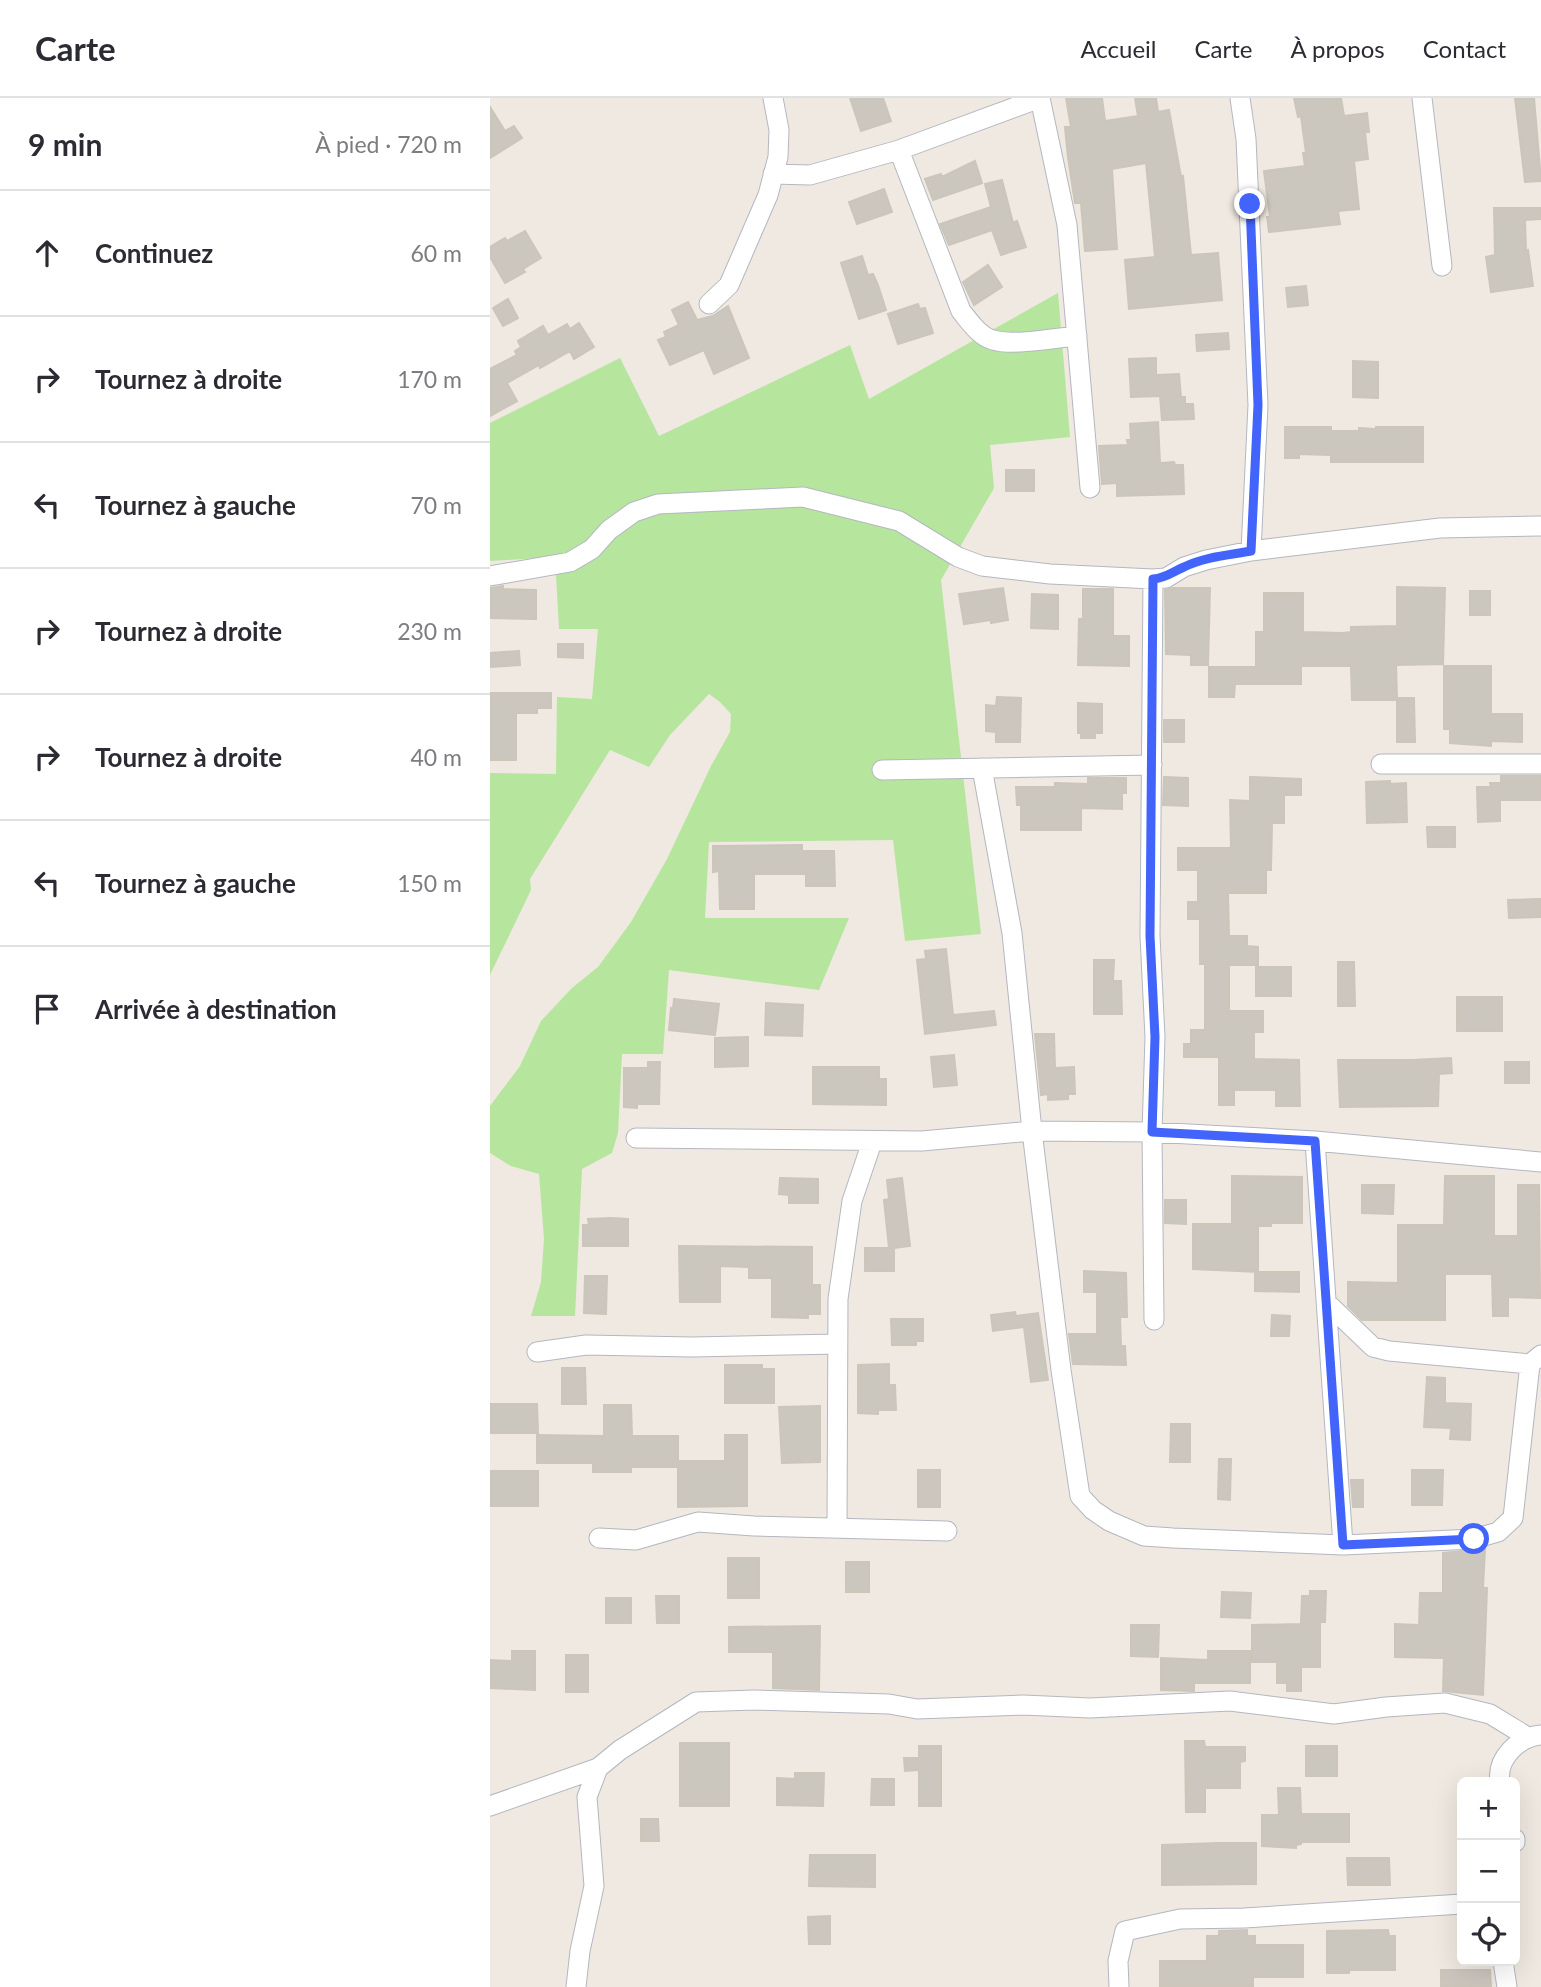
<!DOCTYPE html>
<html lang="fr">
<meta charset="utf-8">
<style>
body{margin:0;font-family:Lato,sans-serif;background:#f7f7f7;color:#2b2b33}
.controls{position:absolute;right:21px;bottom:21px;display:grid;overflow:hidden;border-radius:10px;box-shadow:0 7px 28px #0002}
.controls button{width:63px;height:63px;display:grid;place-items:center;padding:0;border:0;border-bottom:2px solid #e1e1e2;background:#fff;color:#2b2b33;font:35px sans-serif}
.stop{position:absolute;width:21px;height:21px;margin:-16px;border:5px solid #4264fb;border-radius:50%;background:#fff}
.stop.end{background:#4264fb;border-color:#fff;box-shadow:0 2px 7px #0008}
.list{margin:0;padding:0;list-style:none}
h2{display:flex;justify-content:space-between;align-items:center;height:91px;margin:0;padding:0 28px;font-size:30px}
h2 small{font-size:23px;font-weight:400;color:#7c7c81}
.list li{display:grid;grid-template-columns:46px 1fr auto;gap:21px;align-items:center;box-sizing:border-box;height:126px;padding:0 28px;border-top:2px solid #e1e1e2}
.list b{display:block;font-size:26px;white-space:nowrap}
.list em{font-size:23px;font-style:normal;color:#7c7c81}
.icon{flex:none;width:38px;height:38px;fill:none;stroke:currentColor;stroke-width:2;stroke-linecap:round;stroke-linejoin:round}
.map{position:relative;flex:none;width:1051px;height:1889px;overflow:hidden}
header{display:flex;align-items:center;gap:42px;box-sizing:border-box;height:98px;padding:0 35px;background:#fff;border-bottom:2px solid #e1e1e2}
header strong{font-size:33px}
nav{display:flex;gap:38px;margin-inline-start:auto;font-size:24px}
main{display:flex}
aside{flex:1;background:#fff}
.map>svg:first-child{display:block}
.green{fill:#b6e59e}
.building{fill:#cbc7bf;stroke:#cbc5ba;stroke-width:2}
.lines{fill:none;stroke-linecap:round;stroke-linejoin:round}
.minor-casing{stroke:#b4b7c1;stroke-width:21}
.minor{stroke:#fff;stroke-width:19}
.route{stroke:#4264fb;stroke-width:9}
</style>
<header>
<strong>Carte</strong>
<nav><a>Accueil</a><a>Carte</a><a>À propos</a><a>Contact</a></nav>
</header>
<main>
<aside>
<h2>9 min<small>À pied · 720 m</small></h2>
<ul class="list">
<li><svg class="icon" aria-label="ahead" viewBox="0 0 24 24"><path d="M12 20V5M6 11l6-6 6 6"/></svg><div><b>Continuez</b></div><em>60 m</em></li>
<li><svg class="icon" aria-label="right" viewBox="0 0 24 24"><path d="M7 20v-9h11M14 6l5 5-5 5"/></svg><div><b>Tournez à droite</b></div><em>170 m</em></li>
<li><svg class="icon" aria-label="left" viewBox="0 0 24 24"><path d="M17 20v-9H6M10 6l-5 5 5 5"/></svg><div><b>Tournez à gauche</b></div><em>70 m</em></li>
<li><svg class="icon" aria-label="right" viewBox="0 0 24 24"><path d="M7 20v-9h11M14 6l5 5-5 5"/></svg><div><b>Tournez à droite</b></div><em>230 m</em></li>
<li><svg class="icon" aria-label="right" viewBox="0 0 24 24"><path d="M7 20v-9h11M14 6l5 5-5 5"/></svg><div><b>Tournez à droite</b></div><em>40 m</em></li>
<li><svg class="icon" aria-label="left" viewBox="0 0 24 24"><path d="M17 20v-9H6M10 6l-5 5 5 5"/></svg><div><b>Tournez à gauche</b></div><em>150 m</em></li>
<li><svg class="icon" aria-label="arrive" viewBox="0 0 24 24"><path d="M6 21V4h12l-3 4 3 4H6"/></svg><div><b>Arrivée à destination</b></div></li>
</ul>
</aside>
<div class="map">
<svg width="1051" height="1889" viewBox="0 0 1051 1889">
<rect width="100%" height="100%" fill="#efe9e1"/>
<!-- green -->
<path class="green" d="M 568,195 L 580,339 L 500,347 L 504,390 L 451,482 L 491,836 L 415,843 L 403,742 L 219,744 L 215,820 L 359,820 L 329,892 L 179,872 L 173,956 L 132,956 L 128,1035 L 122,1055 L 92,1071 L 85,1218 L 41,1218 L 51,1184 L 54,1141 L 49,1076 L 21,1068 L 0,1055 L 0,1008 L 30,968 L 51,923 L 82,890 L 108,869 L 141,824 L 177,761 L 221,668 L 240,634 L 241,616 L 230,604 L 219,596 L 180,637 L 159,669 L 120,652 L 40,781 L 41,792 L 0,877 L 0,675 L 66,676 L 67,599 L 102,601 L 108,531 L 69,531 L 65,459 L 0,463 L 0,325 L 130,260 L 169,338 L 360,247 L 379,301 Z"/>
<!-- building -->
<path class="building" d="M 360,0 L 393,0 L 401,23 L 371,33 Z
M 576,0 L 612,0 L 615,23 L 648,18 L 645,0 L 666,0 L 668,14 L 679,12 L 691,79 L 693,78 L 701,157 L 728,155 L 732,202 L 639,211 L 635,162 L 665,159 L 656,65 L 622,71 L 627,151 L 595,153 L 591,105 L 585,105 L 578,59 L 575,29 L 581,29 Z
M 804,0 L 851,0 L 854,18 L 877,15 L 879,34 L 875,34 L 878,61 L 864,63 L 869,111 L 848,113 L 850,126 L 779,134 L 777,119 L 780,119 L 774,73 L 815,68 L 813,55 L 816,55 L 811,18 L 808,19 Z
M 1025,0 L 1044,0 L 1051,83 L 1035,84 Z
M 0,9 L 15,33 L 24,28 L 32,40 L 0,60 Z
M 485,63 L 492,85 L 443,102 L 435,81 L 451,76 L 452,79 Z
M 512,82 L 523,125 L 527,123 L 536,149 L 511,157 L 502,132 L 459,147 L 450,126 L 501,109 L 495,86 Z
M 394,91 L 402,114 L 367,126 L 359,104 Z
M 1004,110 L 1051,110 L 1051,121 L 1035,122 L 1036,153 L 1038,152 L 1043,188 L 1001,194 L 996,159 L 1005,157 Z
M 35,133 L 51,160 L 33,171 L 35,174 L 15,185 L 0,159 L 0,149 L 15,140 L 17,143 Z
M 372,158 L 378,177 L 383,176 L 388,187 L 396,212 L 369,221 L 351,165 Z
M 498,167 L 512,189 L 484,207 L 473,184 Z
M 816,188 L 818,207 L 798,209 L 796,190 Z
M 18,201 L 28,220 L 13,228 L 3,210 Z
M 198,204 L 207,222 L 223,218 L 238,208 L 259,260 L 224,276 L 214,252 L 180,267 L 168,242 L 176,239 L 174,234 L 189,227 L 182,212 Z
M 428,206 L 430,211 L 435,210 L 443,235 L 408,246 L 398,216 Z
M 89,225 L 104,249 L 84,261 L 80,253 L 50,270 L 49,267 L 17,285 L 27,303 L 0,318 L 0,271 L 27,257 L 25,253 L 31,249 L 28,243 L 53,228 L 58,237 L 77,226 L 80,231 Z
M 738,235 L 739,251 L 707,253 L 706,237 Z
M 666,260 L 666,277 L 689,276 L 691,299 L 695,299 L 695,306 L 703,306 L 704,321 L 672,322 L 670,298 L 641,299 L 639,261 Z
M 863,263 L 888,264 L 888,300 L 863,299 Z
M 668,324 L 670,365 L 684,364 L 685,367 L 693,367 L 694,396 L 627,398 L 627,385 L 612,386 L 609,348 L 638,347 L 637,342 L 641,342 L 640,326 Z
M 795,329 L 841,329 L 841,333 L 869,333 L 869,330 L 886,331 L 886,329 L 933,329 L 933,364 L 841,364 L 841,357 L 809,356 L 809,360 L 795,360 Z
M 516,372 L 544,372 L 544,393 L 516,393 Z
M 13,488 L 13,491 L 46,492 L 46,521 L 0,520 L 0,490 Z
M 907,489 L 955,490 L 953,566 L 906,567 L 907,600 L 924,600 L 925,644 L 907,644 L 907,602 L 862,602 L 861,568 L 811,568 L 811,586 L 745,586 L 744,599 L 719,599 L 719,569 L 766,569 L 766,534 L 774,534 L 774,495 L 813,495 L 813,534 L 853,535 L 861,534 L 861,529 L 907,528 Z
M 513,490 L 518,522 L 501,525 L 501,522 L 474,526 L 469,496 Z
M 683,490 L 720,490 L 718,567 L 701,567 L 701,557 L 676,556 L 675,492 Z
M 593,491 L 623,491 L 623,538 L 639,538 L 639,568 L 588,567 L 589,521 L 593,521 Z
M 980,493 L 1000,493 L 1000,517 L 980,517 Z
M 542,496 L 568,497 L 568,531 L 541,530 Z
M 68,546 L 93,546 L 93,560 L 68,559 Z
M 29,553 L 30,567 L 0,569 L 0,555 Z
M 954,568 L 1001,568 L 1001,616 L 1032,616 L 1032,644 L 1001,643 L 1001,648 L 960,645 L 960,631 L 954,631 Z
M 0,595 L 61,595 L 61,610 L 47,610 L 47,615 L 26,615 L 26,662 L 0,662 Z
M 507,599 L 531,600 L 530,644 L 506,644 L 506,634 L 496,633 L 496,607 L 506,608 Z
M 588,605 L 612,606 L 612,635 L 605,635 L 605,640 L 591,640 L 591,635 L 588,635 Z
M 674,622 L 694,622 L 694,644 L 674,644 Z
M 1011,678 L 1051,678 L 1051,702 L 1010,702 L 1010,723 L 988,724 L 987,689 L 1001,689 L 1000,685 L 1011,685 Z
M 674,679 L 698,680 L 698,708 L 673,707 Z
M 760,679 L 811,681 L 811,697 L 794,697 L 794,725 L 782,725 L 781,772 L 776,772 L 776,795 L 738,795 L 739,838 L 757,838 L 757,848 L 768,849 L 768,867 L 739,867 L 739,913 L 773,913 L 773,934 L 764,934 L 764,961 L 809,962 L 810,1008 L 786,1008 L 786,992 L 744,992 L 744,1007 L 729,1007 L 729,959 L 694,959 L 694,946 L 701,946 L 701,932 L 715,932 L 715,866 L 710,866 L 710,821 L 698,821 L 698,804 L 708,804 L 708,772 L 688,772 L 688,750 L 741,750 L 740,702 L 760,703 Z
M 598,680 L 636,680 L 636,695 L 632,695 L 632,711 L 591,710 L 591,732 L 531,732 L 531,707 L 527,707 L 526,689 L 565,689 L 565,685 L 598,686 Z
M 900,683 L 900,686 L 916,685 L 917,724 L 877,725 L 876,684 Z
M 937,729 L 965,729 L 965,749 L 938,749 Z
M 312,747 L 312,753 L 344,753 L 345,788 L 316,788 L 316,776 L 264,776 L 264,811 L 230,811 L 229,773 L 223,774 L 223,748 Z
M 1051,801 L 1051,819 L 1019,820 L 1018,802 Z
M 456,851 L 463,917 L 504,913 L 506,927 L 435,936 L 427,862 L 436,861 L 435,853 Z
M 604,862 L 624,862 L 623,883 L 631,883 L 632,916 L 604,916 Z
M 848,864 L 864,864 L 865,908 L 848,908 Z
M 766,869 L 801,869 L 801,898 L 766,898 Z
M 967,899 L 1012,899 L 1012,933 L 967,933 Z
M 184,901 L 229,906 L 225,937 L 179,932 L 181,910 L 183,911 Z
M 276,905 L 313,907 L 312,938 L 275,937 Z
M 545,936 L 564,936 L 565,970 L 584,969 L 585,996 L 578,996 L 578,1001 L 558,1002 L 558,996 L 551,997 Z
M 258,939 L 258,968 L 225,969 L 225,940 Z
M 464,957 L 467,987 L 444,989 L 441,959 Z
M 961,960 L 962,975 L 949,976 L 948,1008 L 850,1009 L 848,962 L 922,962 Z
M 158,964 L 170,964 L 169,1006 L 147,1006 L 147,1010 L 134,1009 L 134,970 L 158,970 Z
M 1015,964 L 1039,964 L 1039,985 L 1015,985 Z
M 323,969 L 389,969 L 389,981 L 396,981 L 396,1007 L 323,1006 Z
M 742,1078 L 812,1079 L 812,1125 L 781,1125 L 781,1128 L 768,1128 L 768,1174 L 703,1171 L 703,1126 L 742,1126 Z
M 955,1078 L 1004,1078 L 1004,1138 L 1028,1138 L 1028,1087 L 1049,1087 L 1050,1200 L 1018,1199 L 1018,1218 L 1003,1218 L 1002,1176 L 955,1176 L 955,1222 L 872,1222 L 858,1208 L 858,1184 L 908,1185 L 908,1127 L 954,1127 Z
M 290,1080 L 328,1081 L 328,1105 L 299,1105 L 299,1097 L 289,1096 Z
M 412,1080 L 420,1148 L 404,1150 L 404,1173 L 375,1173 L 375,1150 L 399,1150 L 394,1102 L 399,1101 L 397,1082 Z
M 872,1087 L 904,1087 L 903,1116 L 872,1115 Z
M 675,1102 L 696,1102 L 696,1126 L 675,1125 Z
M 121,1120 L 138,1121 L 138,1148 L 93,1148 L 93,1127 L 99,1127 L 98,1121 Z
M 189,1148 L 322,1149 L 322,1187 L 330,1187 L 330,1216 L 318,1216 L 318,1220 L 282,1219 L 282,1180 L 259,1180 L 259,1169 L 230,1168 L 230,1204 L 190,1204 Z
M 594,1173 L 636,1175 L 637,1219 L 630,1219 L 631,1248 L 635,1248 L 636,1267 L 583,1266 L 579,1236 L 607,1236 L 607,1194 L 594,1194 Z
M 765,1174 L 809,1174 L 809,1194 L 765,1193 Z
M 95,1178 L 117,1178 L 116,1216 L 94,1215 Z
M 525,1214 L 526,1218 L 548,1215 L 558,1282 L 541,1284 L 534,1229 L 503,1233 L 501,1217 Z
M 782,1217 L 800,1218 L 799,1238 L 781,1238 Z
M 401,1221 L 433,1221 L 433,1243 L 426,1243 L 426,1247 L 402,1247 Z
M 399,1266 L 399,1287 L 405,1287 L 406,1312 L 388,1312 L 388,1316 L 368,1315 L 368,1267 Z
M 235,1267 L 272,1267 L 272,1271 L 284,1271 L 284,1305 L 235,1305 Z
M 72,1270 L 95,1270 L 96,1306 L 72,1306 Z
M 937,1279 L 955,1280 L 955,1305 L 981,1306 L 980,1342 L 960,1341 L 961,1330 L 934,1329 Z
M 0,1306 L 47,1306 L 48,1335 L 0,1335 Z
M 114,1307 L 141,1307 L 142,1338 L 188,1338 L 188,1363 L 235,1363 L 235,1337 L 257,1337 L 257,1408 L 188,1409 L 188,1369 L 141,1369 L 141,1374 L 103,1374 L 103,1365 L 47,1365 L 47,1337 L 114,1338 Z
M 330,1308 L 330,1364 L 292,1365 L 289,1309 Z
M 681,1326 L 700,1326 L 700,1364 L 680,1364 Z
M 729,1361 L 741,1361 L 740,1402 L 728,1401 Z
M 428,1372 L 450,1372 L 450,1409 L 428,1409 Z
M 922,1372 L 953,1372 L 952,1407 L 922,1407 Z
M 0,1373 L 48,1373 L 48,1408 L 0,1408 Z
M 861,1382 L 873,1382 L 873,1409 L 863,1409 Z
M 995,1451 L 993,1490 L 997,1490 L 993,1597 L 953,1593 L 954,1560 L 905,1559 L 905,1526 L 929,1527 L 930,1495 L 953,1495 L 953,1455 Z
M 238,1460 L 269,1460 L 269,1500 L 238,1500 Z
M 356,1464 L 379,1464 L 379,1494 L 356,1494 Z
M 820,1493 L 836,1493 L 835,1524 L 830,1524 L 830,1569 L 811,1569 L 811,1593 L 797,1593 L 797,1585 L 787,1585 L 787,1564 L 762,1564 L 762,1527 L 811,1526 L 812,1498 L 820,1498 Z
M 732,1494 L 761,1495 L 760,1520 L 731,1519 Z
M 166,1498 L 189,1498 L 189,1525 L 167,1525 Z
M 116,1500 L 141,1500 L 141,1525 L 116,1525 Z
M 641,1527 L 669,1527 L 668,1559 L 641,1558 Z
M 330,1528 L 329,1592 L 283,1590 L 283,1554 L 239,1554 L 239,1529 Z
M 22,1553 L 45,1553 L 45,1592 L 0,1590 L 0,1562 L 22,1563 Z
M 718,1553 L 760,1553 L 760,1585 L 704,1585 L 704,1593 L 671,1592 L 671,1560 L 718,1562 Z
M 76,1557 L 98,1557 L 98,1594 L 76,1594 Z
M 695,1643 L 714,1643 L 715,1649 L 755,1649 L 755,1663 L 750,1664 L 750,1690 L 715,1690 L 715,1714 L 696,1714 Z
M 190,1645 L 239,1645 L 239,1708 L 190,1708 Z
M 429,1648 L 451,1648 L 451,1708 L 429,1708 L 429,1672 L 415,1673 L 414,1660 L 429,1660 Z
M 816,1648 L 847,1648 L 847,1678 L 816,1678 Z
M 305,1675 L 334,1675 L 333,1708 L 287,1707 L 287,1680 L 305,1681 Z
M 382,1681 L 404,1681 L 404,1707 L 381,1707 Z
M 788,1690 L 810,1690 L 811,1716 L 859,1716 L 859,1744 L 811,1744 L 811,1746 L 806,1747 L 806,1750 L 772,1748 L 772,1717 L 789,1717 Z
M 151,1721 L 168,1721 L 169,1743 L 151,1743 Z
M 729,1745 L 766,1745 L 766,1786 L 672,1787 L 672,1747 Z
M 320,1757 L 385,1757 L 385,1789 L 319,1788 Z
M 857,1760 L 899,1760 L 900,1787 L 858,1787 Z
M 340,1818 L 340,1846 L 319,1846 L 318,1819 Z
M 757,1832 L 757,1838 L 765,1838 L 765,1847 L 813,1847 L 813,1879 L 763,1879 L 763,1889 L 670,1889 L 670,1863 L 717,1863 L 717,1838 L 729,1838 L 729,1833 Z
M 898,1832 L 899,1838 L 905,1838 L 905,1872 L 859,1872 L 859,1875 L 837,1875 L 837,1833 Z
M 951,1872 L 1000,1872 L 1001,1889 L 951,1889 Z"/>
<g class="lines">
<defs>
<path id="minor" d="M 750,0 L 756,41 L 768,307 L 761,453
M 932,0 L 952,168
M 409,52 L 471,213 C 480,224 489,238 503,242 C 523,248 565,240 587,238
M 283,76 L 320,77 L 409,52 L 550,0 L 577,127 L 600,390
M 219,206 L 239,187 L 278,97 L 288,59 L 289,32 L 283,0
M 0,478 L 80,464 L 102,451 L 119,432 L 144,414 L 168,406 L 313,399 L 409,423 L 468,459 L 492,468 L 560,476 L 663,481 L 676,480 L 694,469 L 716,462 L 761,453 L 950,430 L 1051,428
M 663,481 L 660,838 L 665,939 L 662,1034 L 664,1222
M 891,666 L 1051,666
M 492,670 L 522,835 L 542,1033 L 571,1272 L 590,1398 L 603,1412 L 619,1423 L 654,1438 L 683,1440 L 853,1447 L 984,1441 L 1008,1434 L 1023,1420 L 1040,1266 L 1051,1257
M 392,672 L 662,667
M 146,1040 L 432,1043 L 542,1033 L 662,1034 L 825,1043 L 1051,1064
M 825,1043 L 853,1447
M 837,1205 L 883,1249 L 899,1253 L 1040,1266
M 47,1254 L 96,1247 L 202,1249 L 348,1246
M 347,1428 L 348,1201 L 362,1103 L 382,1044
M 109,1440 L 146,1442 L 208,1424 L 264,1428 L 457,1433
M 1010,1684 C 1006,1660 1029,1639 1051,1637
M 0,1708 L 108,1670
M 1025,1741 L 1025,1744
M 1013,1863 L 1017,1889
M 86,1889 L 90,1853 L 104,1788 L 97,1699 L 108,1670 L 130,1652 L 206,1604 L 264,1602 L 399,1606 L 427,1611 L 533,1607 L 600,1610 L 740,1603 L 844,1616 L 896,1609 L 955,1605 L 1000,1616 L 1036,1638
M 629,1889 L 628,1863 L 635,1833 L 690,1821 L 754,1820 L 972,1806"/>
</defs>
<!-- minor casing -->
<use href="#minor" class="minor-casing"/>
<!-- minor -->
<use href="#minor" class="minor"/>
</g>
<g class="lines">
<!-- route -->
<path class="route" d="M 760,106 L 768,307 L 761,453 C 739,457 714,459 694,469 C 682,474 676,480 663,481 L 660,838 L 665,939 L 662,1034 L 825,1043 L 853,1447 L 984,1441"/>
</g>
</svg>
<div class="controls">
<button>+</button>
<button>−</button>
<button><svg class="icon" aria-label="locate" viewBox="0 0 24 24"><circle cx="12" cy="12" r="6"/><path d="M12 2v4M12 18v4M2 12h4M18 12h4"/></svg></button>
</div>
<div class="stop" style="left:984px;top:1441px"></div>
<div class="stop end" style="left:760px;top:106px"></div>
</div>
</main>
